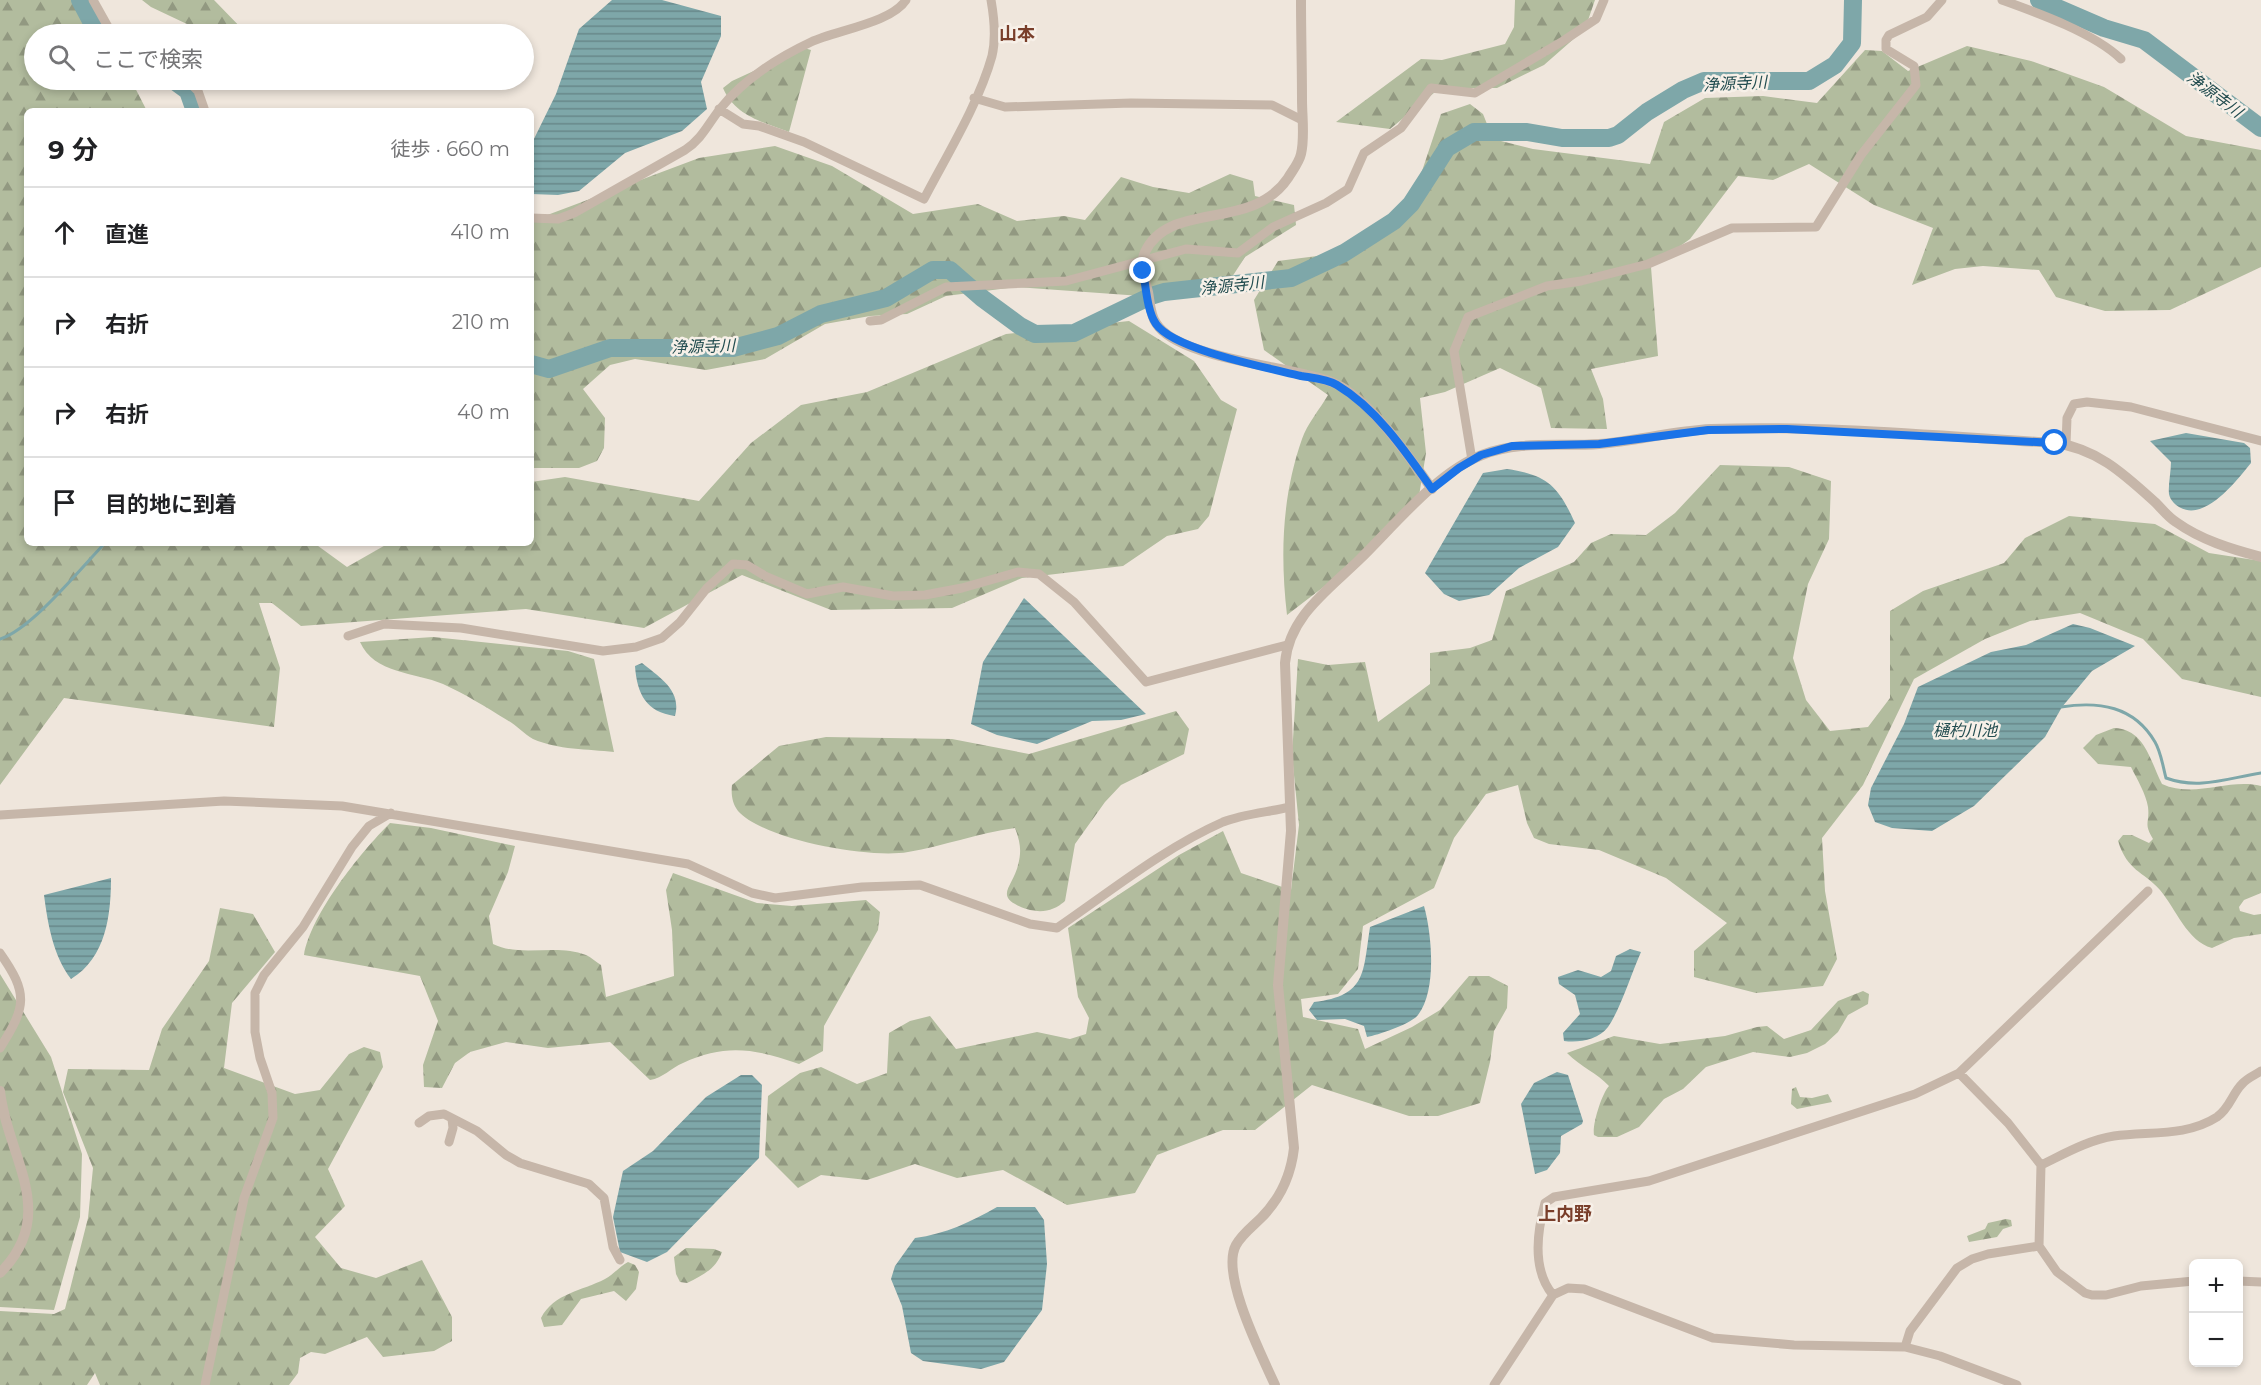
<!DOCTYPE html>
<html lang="ja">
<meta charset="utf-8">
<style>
body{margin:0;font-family:Montserrat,"Noto Sans JP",sans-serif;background:#f2f2f2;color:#202124}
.controls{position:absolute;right:18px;bottom:18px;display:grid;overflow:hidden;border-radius:9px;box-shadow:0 3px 9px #0003}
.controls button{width:54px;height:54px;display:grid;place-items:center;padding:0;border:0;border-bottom:2px solid #e0e0e0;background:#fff;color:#202124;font:30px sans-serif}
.stop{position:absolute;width:18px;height:18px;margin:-14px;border:4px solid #1a73e8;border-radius:50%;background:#fff}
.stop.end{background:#1a73e8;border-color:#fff;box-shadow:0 2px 6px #0008}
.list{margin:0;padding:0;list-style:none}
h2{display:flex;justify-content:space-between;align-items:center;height:78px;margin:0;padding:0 24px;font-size:26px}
h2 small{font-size:20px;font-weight:400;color:#757577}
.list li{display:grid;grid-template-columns:39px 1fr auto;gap:18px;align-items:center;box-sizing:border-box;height:90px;padding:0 24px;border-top:2px solid #e0e0e0}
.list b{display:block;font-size:22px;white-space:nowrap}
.list em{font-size:20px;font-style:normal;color:#757577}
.icon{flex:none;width:33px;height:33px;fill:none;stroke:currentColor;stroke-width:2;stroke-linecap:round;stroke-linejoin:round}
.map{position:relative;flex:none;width:2261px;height:1385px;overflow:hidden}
.search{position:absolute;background:#fff;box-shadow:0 3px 9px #0003;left:24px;top:24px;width:510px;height:66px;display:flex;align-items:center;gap:15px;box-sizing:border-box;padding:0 21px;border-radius:33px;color:#757577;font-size:22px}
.panel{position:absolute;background:#fff;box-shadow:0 3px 9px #0003;left:24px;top:108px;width:510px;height:438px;border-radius:9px}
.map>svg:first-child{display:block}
.forest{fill:url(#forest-firs)}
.water{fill:url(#water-rules)}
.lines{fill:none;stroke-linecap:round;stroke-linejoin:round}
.stream{stroke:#7ea7a9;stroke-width:3}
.river{stroke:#7ea7a9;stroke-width:18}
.minor{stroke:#c6b6a9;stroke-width:9}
.tertiary{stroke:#c6b6a9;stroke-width:10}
.route{stroke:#1a73e8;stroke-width:8}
.labels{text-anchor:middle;stroke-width:5;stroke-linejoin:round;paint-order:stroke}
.water-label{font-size:16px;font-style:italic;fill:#234d50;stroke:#f7f0e8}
.quarter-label{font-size:18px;font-weight:bold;fill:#793e2a;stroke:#f7f0e8}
</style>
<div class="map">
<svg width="2261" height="1385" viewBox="0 0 2261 1385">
<defs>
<pattern id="forest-firs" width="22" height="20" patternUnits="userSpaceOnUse" patternTransform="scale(1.5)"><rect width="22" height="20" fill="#b2bc9e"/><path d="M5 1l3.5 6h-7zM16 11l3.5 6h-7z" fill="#929981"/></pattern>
<pattern id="water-rules" width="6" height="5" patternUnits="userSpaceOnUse" patternTransform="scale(1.5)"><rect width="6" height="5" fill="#7ea7a9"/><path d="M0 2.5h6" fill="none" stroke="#68888a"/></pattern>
</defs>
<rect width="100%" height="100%" fill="#efe6dc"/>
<!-- forest -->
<path class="forest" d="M 0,0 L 90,0 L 108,34 L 34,34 L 34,80 L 131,80 L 147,111 L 27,111 L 27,543 L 314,543 L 347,567 L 389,543 L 531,543 L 531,482 L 565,477 L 699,501 L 751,443 L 801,405 L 867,392 L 1006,334 L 1129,321 L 1194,361 L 1221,400 L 1237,409 L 1209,516 L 1198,529 L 1167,536 L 1123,566 L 1022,578 L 952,608 L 831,610 L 742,575 L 644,628 L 526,609 L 301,626 L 272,603 L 259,603 L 280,668 L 274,727 L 64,698 L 0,785 Z
M 142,0 L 214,0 L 247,34 L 208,34 L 151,7 Z
M 1515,0 L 1595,0 L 1585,29 L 1544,65 L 1497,88 L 1440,88 L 1390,129 L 1336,122 L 1421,59 L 1442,60 L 1505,44 L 1514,27 Z
M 1967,46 L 2031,61 L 2104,87 L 2186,136 L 2261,150 L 2261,267 L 2170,310 L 2105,311 L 2056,297 L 2039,270 L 1983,266 L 1955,269 L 1912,285 L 1933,228 L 1874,205 L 1809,164 L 1773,180 L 1738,176 L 1690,239 L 1651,267 L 1658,356 L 1591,369 L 1603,399 L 1607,429 L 1551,428 L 1541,388 L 1500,368 L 1445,392 L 1420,398 L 1426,453 L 1419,496 L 1377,546 L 1287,615 C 1280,555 1282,496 1302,439 C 1307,424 1320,409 1328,395 L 1264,350 L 1254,300 L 1278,261 L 1364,250 L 1412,201 L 1441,114 L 1470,104 L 1483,114 L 1493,139 L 1533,149 L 1650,164 L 1664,122 L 1705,98 L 1763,96 L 1817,103 L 1865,50 L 1882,51 L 1908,71 Z
M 804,48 L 811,50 L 789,132 C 763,122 735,116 723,88 L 732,81 Z
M 775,146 L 832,166 L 913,214 L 978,204 L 1017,221 L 1064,216 L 1085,220 L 1121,177 L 1153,187 L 1189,193 L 1230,174 L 1253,181 L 1255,196 L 1294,205 L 1296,225 L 1245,257 L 1232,277 L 1169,298 L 1016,287 L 946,296 L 907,314 L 870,316 L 825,324 L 765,359 L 706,370 L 635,359 L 610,365 L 583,389 L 605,418 L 604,448 L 597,461 L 579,468 L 531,468 L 531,215 L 542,217 L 699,158 Z
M 1720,465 L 1789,467 L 1831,481 L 1829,539 L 1808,584 L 1793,658 L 1806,700 L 1830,731 L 1868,727 L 1890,698 L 1890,611 L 1923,591 L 2004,563 L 2025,538 L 2069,516 L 2155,524 L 2209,553 L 2261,561 L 2261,697 L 2182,679 L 2143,639 L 2080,613 L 2030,621 L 1985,639 L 1914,679 L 1863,785 L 1822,838 L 1825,891 L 1837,959 L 1823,986 L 1756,993 L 1694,977 L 1694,951 L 1727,923 L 1666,878 L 1599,850 L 1549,844 L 1534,838 L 1527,823 L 1518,785 L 1486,794 L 1454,838 L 1434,888 L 1363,926 L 1358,969 L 1338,994 L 1301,999 L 1303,1017 L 1358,1029 L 1365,1049 L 1412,1027 L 1440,1010 L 1469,976 L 1489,976 L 1508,986 L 1507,1008 L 1494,1031 L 1490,1062 L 1480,1103 L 1438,1116 L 1409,1116 L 1312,1085 L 1255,1130 L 1223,1130 L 1157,1155 L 1135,1193 L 1067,1205 L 1003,1170 L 957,1178 L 915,1164 L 867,1180 L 821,1175 L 798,1188 L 765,1155 L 768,1096 L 800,1073 L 821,1067 L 857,1084 L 887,1073 L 889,1033 L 910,1021 L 930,1016 L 956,1049 L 1037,1032 L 1070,1039 L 1086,1034 L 1089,1018 L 1078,997 L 1068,928 L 1179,855 L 1223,831 L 1241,873 L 1291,890 L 1299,825 L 1292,755 L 1298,659 L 1328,665 L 1365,662 L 1378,722 L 1430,684 L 1430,653 L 1470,648 L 1492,640 L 1506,591 L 1574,562 L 1591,543 L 1611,534 L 1646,535 L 1675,513 Z
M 433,637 L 568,651 L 594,659 L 614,752 C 588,749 558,750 533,739 C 524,734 516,725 507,720 C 486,707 465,694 443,684 C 415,672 374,674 360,642 Z
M 1176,711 L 1189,729 L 1184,754 L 1121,785 L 1105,802 L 1075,844 L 1065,901 C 1055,910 1044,913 1030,910 C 990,898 1013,888 1018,865 C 1022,851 1020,841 1015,828 C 978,833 944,846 908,852 C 870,859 764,840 738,811 C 732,803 731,794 732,785 L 779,746 L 826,737 L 952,739 L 1029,754 Z
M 2114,728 C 2145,729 2150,761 2162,784 C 2195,799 2228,778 2261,786 L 2261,893 L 2244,900 L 2239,907 L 2240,911 L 2254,915 L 2261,914 L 2261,934 L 2234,938 L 2212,948 C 2187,941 2176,909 2160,890 C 2142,870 2128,872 2118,841 L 2123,835 L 2132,835 L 2149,843 L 2153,839 C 2143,822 2150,824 2148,807 C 2146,794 2137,779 2131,767 L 2098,764 L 2083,748 L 2096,735 Z
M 390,823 L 431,828 L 515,846 L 508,872 L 489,916 L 493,944 C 522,958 556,943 586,955 C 591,957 596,962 601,965 L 606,997 L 674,976 L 672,930 L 666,890 L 673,873 L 757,903 L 792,906 L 866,900 L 880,912 L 878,930 L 824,1026 L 823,1051 L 799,1064 C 756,1049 726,1043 683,1063 C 671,1068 663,1078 650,1080 L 610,1042 L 548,1048 L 506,1042 L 470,1052 L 455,1063 L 442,1088 L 424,1087 L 423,1065 L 438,1021 L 420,976 L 304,955 C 311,914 360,853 390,823 Z
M 220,908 L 253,914 L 275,952 L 232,1003 L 224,1068 L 295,1094 L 320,1090 L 349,1054 L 364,1047 L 380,1052 L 383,1067 L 328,1169 L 345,1206 L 315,1237 L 341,1268 L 376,1278 L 422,1260 L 452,1317 L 452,1341 L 434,1351 L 383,1357 L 367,1337 L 325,1354 L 311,1352 L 300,1358 L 298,1373 L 289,1385 L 100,1385 L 95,1373 L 87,1385 L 0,1385 L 0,1311 L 54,1314 L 65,1309 L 88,1218 L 93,1168 L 63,1092 L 68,1069 L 149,1070 L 162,1029 L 209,961 Z
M 0,974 L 51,1057 L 82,1154 L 80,1217 L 54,1310 L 0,1307 Z
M 1863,991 L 1869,994 L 1868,1004 L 1848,1015 L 1838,1032 L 1825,1044 L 1807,1053 L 1790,1057 L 1753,1052 L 1706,1067 L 1683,1089 L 1664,1099 L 1639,1127 L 1617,1137 L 1598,1137 L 1594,1135 C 1592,1125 1602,1093 1609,1086 C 1597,1073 1581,1067 1567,1053 L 1614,1036 L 1660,1044 L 1725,1036 L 1757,1027 L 1767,1026 L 1784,1039 L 1811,1030 L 1838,1001 Z
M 1796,1087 L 1800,1097 L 1812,1098 L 1828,1094 L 1832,1102 L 1797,1109 L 1791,1104 L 1792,1089 Z
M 2006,1219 L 2011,1220 L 2012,1226 L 2003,1229 L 1997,1237 L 1969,1242 L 1967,1236 L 1985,1229 L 1988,1223 Z
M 686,1248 L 714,1249 L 722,1252 C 716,1269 703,1275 687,1283 L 680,1282 L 676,1274 L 674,1257 Z
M 628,1262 L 635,1265 L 639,1272 L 636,1289 L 626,1301 L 614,1291 L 581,1299 L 562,1325 L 544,1327 L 541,1318 C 554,1293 582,1291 605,1279 C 614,1274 619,1267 628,1262 Z"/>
<!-- water -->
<path class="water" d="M 612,0 L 662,0 L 721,16 L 721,36 L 701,82 L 707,109 L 682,131 L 625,153 L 579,191 L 558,195 L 531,194 L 531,145 L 556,94 L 579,29 Z
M 2186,433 L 2244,443 L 2250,448 L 2251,463 C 2238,479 2206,521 2181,508 C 2176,506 2170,500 2169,494 C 2168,485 2171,472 2171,462 L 2150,441 Z
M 1507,469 C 1548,475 1558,486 1575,523 L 1558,547 L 1519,568 L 1489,595 L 1459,601 L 1444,594 L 1425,573 L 1483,473 Z
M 1024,598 L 1146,714 L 1121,720 L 1092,721 L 1037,744 L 997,735 L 971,724 L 983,662 Z
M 2073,624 L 2090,628 L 2135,646 L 2092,671 L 2062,707 L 2045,737 L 1974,806 L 1932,831 L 1892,828 L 1875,822 L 1868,805 L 1871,788 L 1904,724 L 1918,687 L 1991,652 L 2026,645 Z
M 642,663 C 659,677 682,690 675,716 C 646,712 637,694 635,666 Z
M 111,878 C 111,915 106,958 71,979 C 53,955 48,925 44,895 Z
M 1424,906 C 1432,934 1437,991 1418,1015 C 1411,1024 1378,1035 1367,1037 L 1364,1026 L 1345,1019 L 1317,1020 L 1309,1010 L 1314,1002 C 1367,996 1363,972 1370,927 Z
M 1630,949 L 1641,952 C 1632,972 1620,1010 1608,1027 C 1598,1040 1579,1043 1564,1041 L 1563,1033 L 1580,1014 L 1575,995 L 1559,984 L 1558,977 L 1578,970 L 1601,977 L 1611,971 L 1616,956 Z
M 1557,1072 L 1568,1075 L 1583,1121 L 1582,1124 L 1561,1136 L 1560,1153 L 1547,1170 L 1535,1174 L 1521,1104 L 1534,1083 Z
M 741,1075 L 752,1075 L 762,1085 L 759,1158 L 667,1252 L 647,1262 L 620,1252 L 613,1217 L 623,1171 L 653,1151 L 706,1097 Z
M 997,1207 L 1035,1207 L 1044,1220 L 1047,1264 L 1042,1310 L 1004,1362 L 981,1369 L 923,1361 L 911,1353 L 902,1306 L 891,1279 L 895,1266 L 915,1238 C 945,1234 971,1222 997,1207 Z"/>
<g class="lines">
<!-- stream -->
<path class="stream" d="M 2050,4 L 2051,0
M 0,639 C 31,630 81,568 105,543
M 2061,707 C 2099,701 2134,706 2155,742 C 2161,752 2163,767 2166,778 C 2199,790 2228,778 2261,773"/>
<!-- river -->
<path class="river" d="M 80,0 L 98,34
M 2039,0 L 2104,28 L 2144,40 L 2261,128
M 173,80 L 188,91 L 195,111
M 531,364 L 549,369 L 610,348 L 733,348 L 778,336 L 821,314 L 886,298 L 933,270 L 950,270 L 982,298 L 1020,326 L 1035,334 L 1074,333 L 1151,296 L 1164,292 L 1291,278 L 1344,253 L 1394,221 L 1411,204 L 1447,148 L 1474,132 L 1527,132 L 1562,138 L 1609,138 L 1618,135 L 1647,112 L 1683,90 L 1704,81 L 1809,81 L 1835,65 L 1852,43 L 1853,0"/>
<!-- minor -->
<path class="minor" d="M 93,0 L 112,34
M 2002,0 C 2038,13 2094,33 2121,59
M 187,80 L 198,91 L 205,111
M 974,98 L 1005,107 L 1131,103 L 1272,105 L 1302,120
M 719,109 L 743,124 L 759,126 L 804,142 L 924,199 C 947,155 979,103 992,56 C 996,39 994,17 991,0
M 531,218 L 558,219 L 574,213 L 685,150 C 702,139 708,124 720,109 C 744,79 777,58 811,42 C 837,30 891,23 906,0
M 870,321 L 881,320 L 946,287 L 1066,281 L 1186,249 L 1238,253 L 1273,227 L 1326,203 L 1348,189 L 1364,153 L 1401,128 L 1431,88 L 1475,93 L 1563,41 L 1596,19 L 1604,0
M 2066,444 L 2067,418 L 2074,404 L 2087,402 L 2131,407 L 2261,441
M 1472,460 L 1454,351 L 1468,317 L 1547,286 L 1581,281 L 1648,264 L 1732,228 L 1816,227 L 1861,155 L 1916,85 L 1914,66 L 1886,49 L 1886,40 L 1889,35 L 1927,17 L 1942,0
M 348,636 L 384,624 L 461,628 L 603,651 L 636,647 L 662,638 L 680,622 L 707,588 L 733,564 L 747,565 L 767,577 L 807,594 L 843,587 L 893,596 L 925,595 L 962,588 L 1018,572 L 1039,574 L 1074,602 L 1146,682 L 1287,645
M 0,815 L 224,801 L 342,806 L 688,864 L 752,893 L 775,898 L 862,887 L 920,885 L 1030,924 L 1057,928 C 1111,891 1164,848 1223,822 C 1243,814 1269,812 1290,807
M 0,953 C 29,994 26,1007 0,1048
M 1959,1073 L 2148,891
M 419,1123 L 429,1116 L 444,1114 L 477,1131 L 506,1155 L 520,1163 L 589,1184 L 604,1198 L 613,1247 L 620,1260
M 449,1142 L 453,1128 L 452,1119
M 2041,1165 C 2064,1154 2088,1140 2114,1136 C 2149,1131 2186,1137 2217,1117 C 2230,1108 2232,1094 2242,1084 C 2247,1078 2255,1075 2261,1071
M 2238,1281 L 2261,1282
M 1553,1295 C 1532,1270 1537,1232 1545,1203 L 1554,1197 L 1649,1181 L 1915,1094 L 1959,1073 L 2008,1123 L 2041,1165 L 2039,1246 L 2057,1272 L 2085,1293 L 2092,1295 L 2106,1295 L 2141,1286 L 2194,1281
M 1905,1347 L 1910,1331 L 1957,1268 L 1972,1259 L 1988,1254 L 2039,1246
M 205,1385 L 244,1198 L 273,1118 L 272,1093 L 260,1058 L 255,1032 L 255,993 L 264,975 L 303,927 L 352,847 L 369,826 L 391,813
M 1494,1385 L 1553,1295 L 1568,1288 L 1584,1289 L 1713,1338 L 1794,1345 L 1905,1347 L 1940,1356 L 2017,1385"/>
<!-- tertiary -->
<path class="tertiary" d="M 1301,0 C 1301,33 1302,67 1302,100 C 1302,117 1305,138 1301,154 C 1299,163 1292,171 1288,178 C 1252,232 1169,200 1145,252 C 1139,265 1145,280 1148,292 C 1150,302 1150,315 1156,323 C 1178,360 1295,366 1334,383 C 1370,399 1410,458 1432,489
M 0,1091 C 7,1157 60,1213 0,1273
M 1275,1385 C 1262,1356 1220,1274 1236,1245 C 1242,1234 1253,1226 1261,1218 C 1281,1198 1291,1175 1294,1148 L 1278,985 L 1291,831 L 1285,663 C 1289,617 1327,591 1359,560 C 1393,527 1437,472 1482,455 C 1519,440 1560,447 1599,444 C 1636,441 1673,431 1711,429 C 1825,425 1941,436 2054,443 C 2097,448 2125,475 2156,503 C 2162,509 2168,517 2176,522 C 2201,540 2231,549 2261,557"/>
</g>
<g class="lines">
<!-- route -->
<path class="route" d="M 1143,271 C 1146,287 1147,311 1156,324 C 1174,350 1269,368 1301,376 C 1313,378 1327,379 1337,385 C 1377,409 1406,452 1432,489 L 1459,468 L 1481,455 L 1512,446 L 1599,444 L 1708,430 L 1787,429 L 2055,443"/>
</g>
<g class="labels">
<!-- water labels -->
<g class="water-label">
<text transform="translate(1735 83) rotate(-3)" y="6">浄源寺川</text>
<text transform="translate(2215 94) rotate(37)" y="6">浄源寺川</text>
<text transform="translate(1232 285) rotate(-6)" y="6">浄源寺川</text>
<text transform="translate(703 346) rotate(-2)" y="6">浄源寺川</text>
<text x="1965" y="736">樋杓川池</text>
</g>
<!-- quarter labels -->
<g class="quarter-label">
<text x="1017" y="40">山本</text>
<text x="1565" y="1220">上内野</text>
</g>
</g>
</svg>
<div class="controls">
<button>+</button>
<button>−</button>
</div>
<div class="stop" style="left:2055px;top:443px"></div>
<div class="stop end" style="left:1143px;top:271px"></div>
<div class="search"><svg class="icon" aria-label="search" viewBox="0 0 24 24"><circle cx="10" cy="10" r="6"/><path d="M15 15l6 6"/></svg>ここで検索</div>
<section class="panel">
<h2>9 分<small>徒歩 · 660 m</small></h2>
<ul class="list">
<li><svg class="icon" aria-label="ahead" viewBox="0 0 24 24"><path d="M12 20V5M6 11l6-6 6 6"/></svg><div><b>直進</b></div><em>410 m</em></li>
<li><svg class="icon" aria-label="right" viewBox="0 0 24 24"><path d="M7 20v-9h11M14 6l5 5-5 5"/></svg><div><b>右折</b></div><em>210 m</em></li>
<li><svg class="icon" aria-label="right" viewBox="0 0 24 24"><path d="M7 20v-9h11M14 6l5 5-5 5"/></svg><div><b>右折</b></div><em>40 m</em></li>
<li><svg class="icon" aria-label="arrive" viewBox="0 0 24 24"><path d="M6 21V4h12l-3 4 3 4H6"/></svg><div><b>目的地に到着</b></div></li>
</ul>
</section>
</div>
